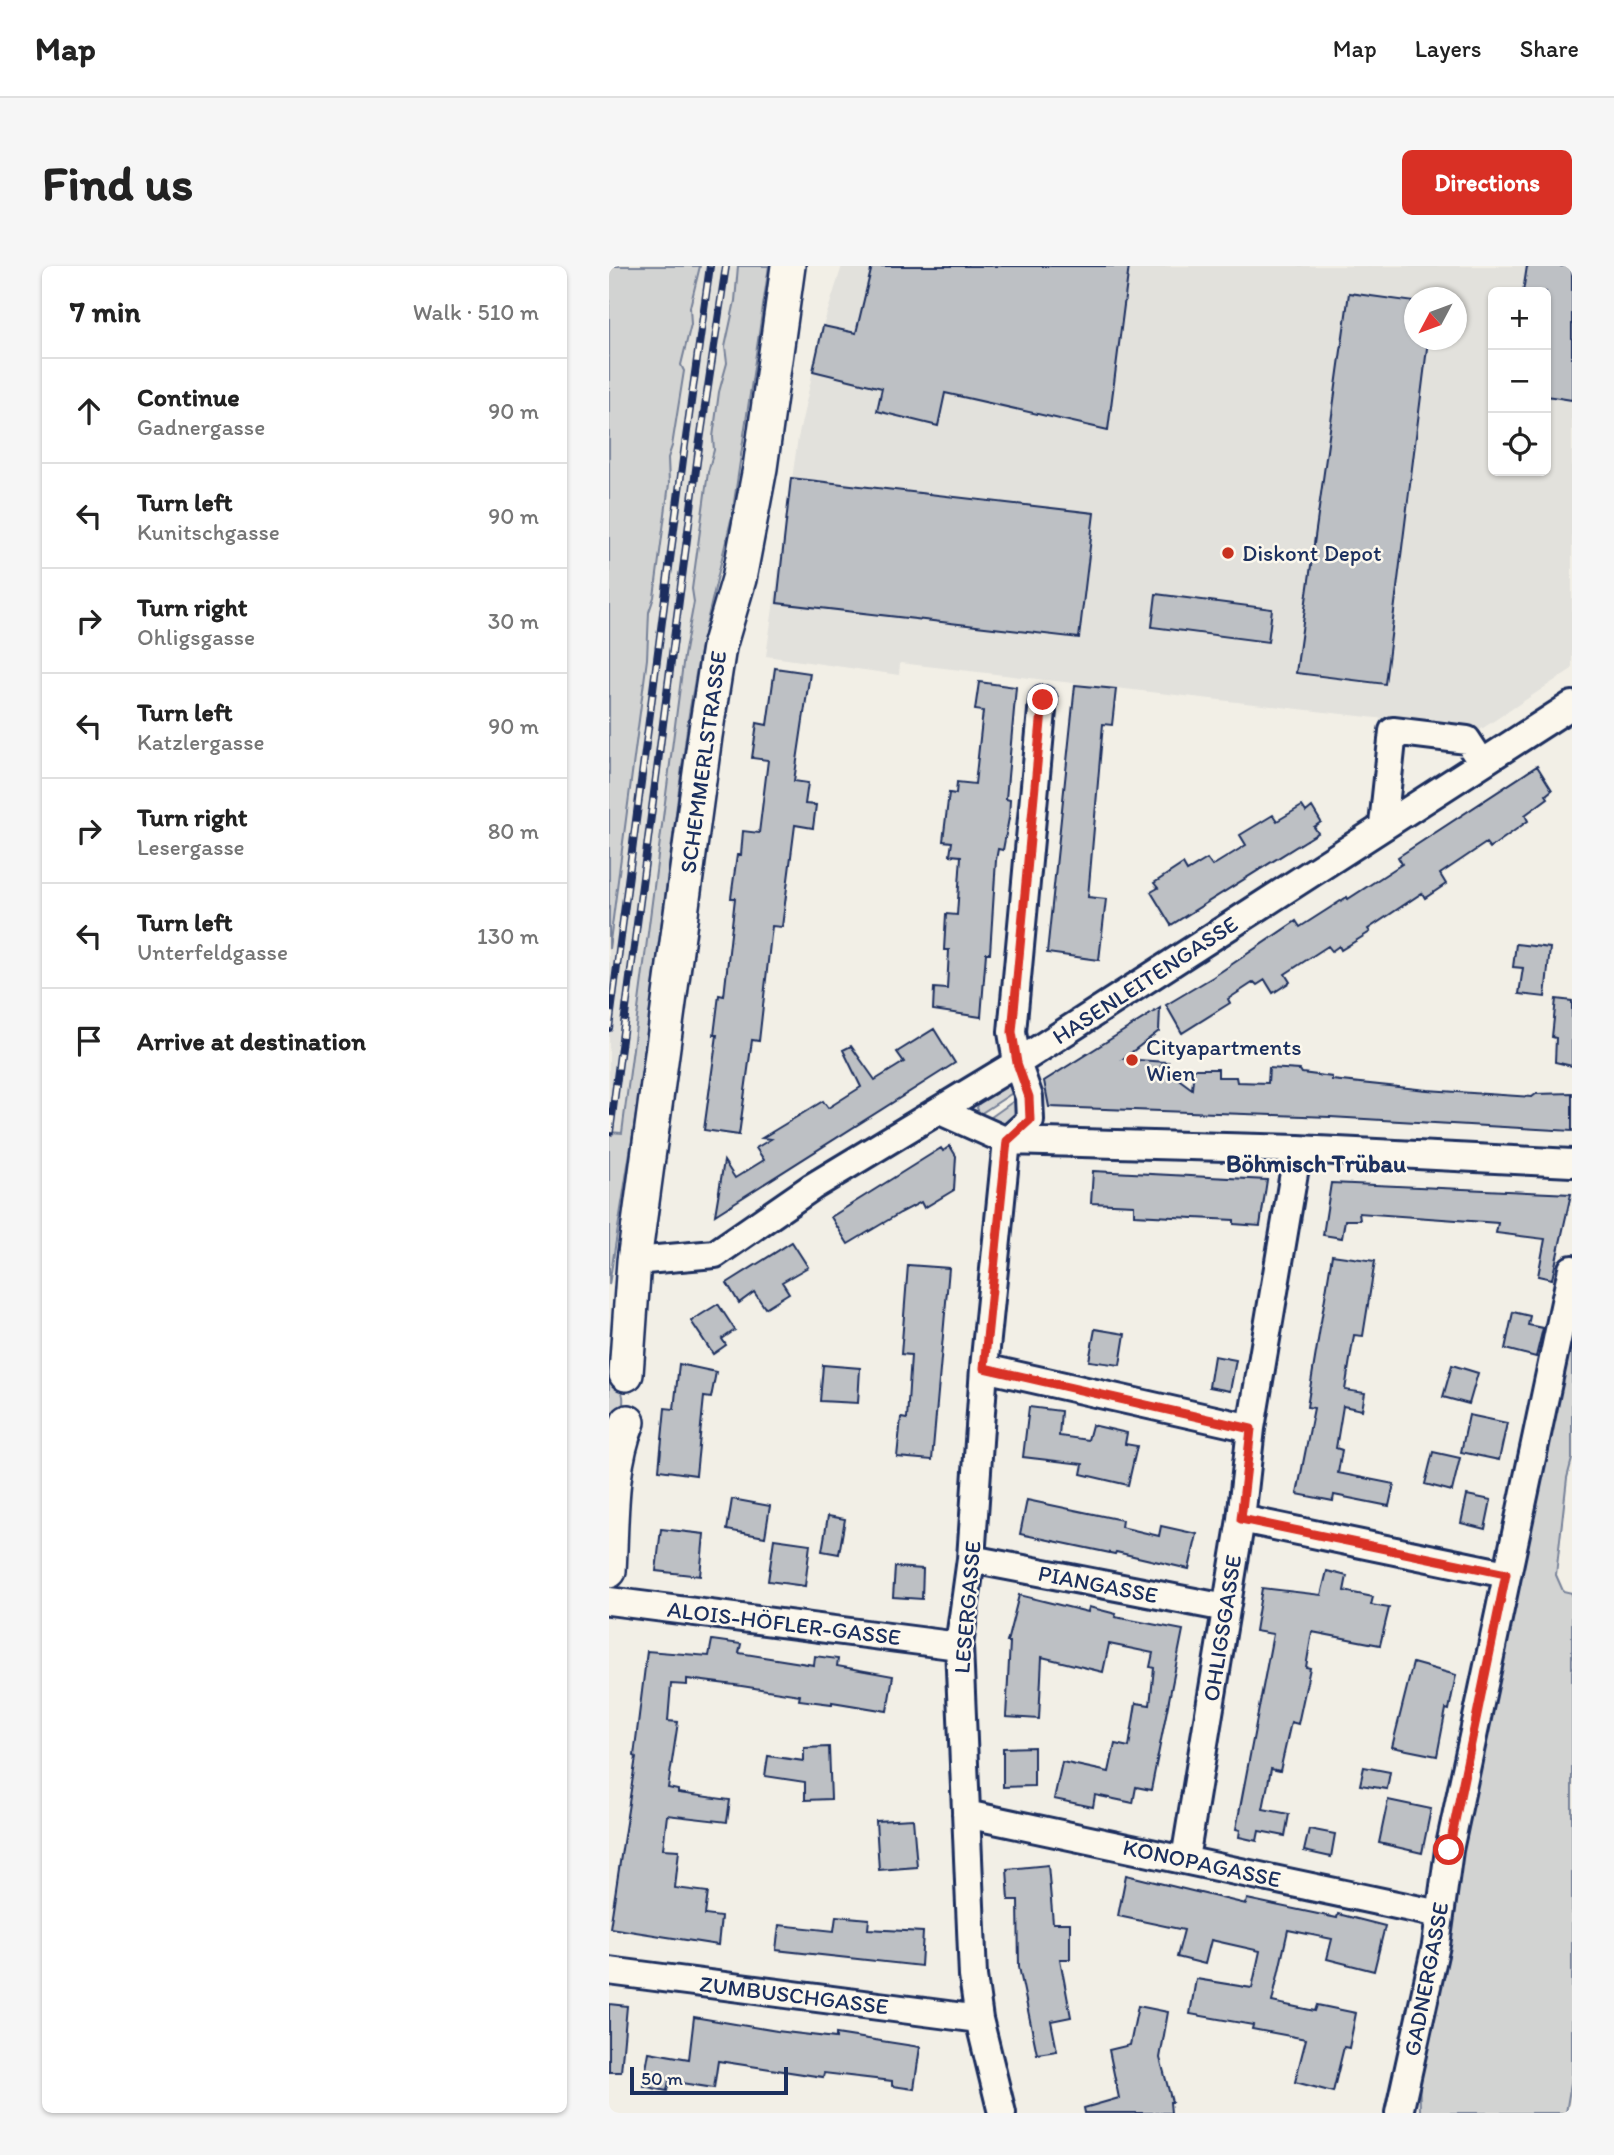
<!DOCTYPE html>
<meta charset="utf-8">
<style>
body{margin:0;font-family:Itim,sans-serif;background:#f6f6f6;color:#222}
.controls{position:absolute;right:21px;top:21px;display:grid;overflow:hidden;border-radius:10px;box-shadow:0 2px 5px #0004}
.controls button{width:63px;height:63px;display:grid;place-items:center;padding:0;border:0;border-bottom:2px solid #e0e0e0;background:#fff;color:#222;font:35px sans-serif}
.compass{position:absolute;left:795px;top:21px;width:63px;height:63px;border-radius:50%;background:#fff;box-shadow:0 2px 5px #0004;rotate:229deg}
.scale{position:absolute;left:21px;bottom:18px;width:158px;box-sizing:border-box;padding-left:7px;border:4px solid #1b2f5e;border-top:0;font-size:19px;line-height:24px;white-space:nowrap;color:#1b2f5e;-webkit-text-stroke:5px #fbf7ec;paint-order:stroke}
.stop{position:absolute;width:21px;height:21px;margin:-16px;border:5px solid #d93025;border-radius:50%;background:#fff}
.stop.end{background:#d93025;border-color:#fff;box-shadow:0 2px 7px #0008}
.list{margin:0;padding:0;list-style:none}
h2{display:flex;justify-content:space-between;align-items:center;height:91px;margin:0;padding:0 28px;font-size:30px}
h2 small{font-size:23px;font-weight:400;color:#767676}
.list li{display:grid;grid-template-columns:46px 1fr auto;gap:21px;align-items:center;box-sizing:border-box;height:105px;padding:0 28px;border-top:2px solid #e0e0e0}
.list b{display:block;font-size:26px;white-space:nowrap}
.list p{margin:0;font-size:23px;white-space:nowrap;color:#767676}
.list em{font-size:23px;font-style:normal;color:#767676}
.icon{flex:none;width:38px;height:38px;fill:none;stroke:currentColor;stroke-width:2;stroke-linecap:round;stroke-linejoin:round}
.map{position:relative;flex:none;width:963px;height:1847px;overflow:hidden;border-radius:10px}
header{display:flex;align-items:center;gap:42px;box-sizing:border-box;height:98px;padding:0 35px;background:#fff;border-bottom:2px solid #e0e0e0}
header strong{font-size:33px}
nav{display:flex;gap:38px;margin-inline-start:auto;font-size:24px}
.intro{display:flex;align-items:center;justify-content:space-between;box-sizing:border-box;height:168px;padding:0 42px}
h1{margin:0;font-size:49px}
.button{padding:18px 32px;border-radius:10px;background:#d93025;color:#fff;font-size:24px;font-weight:700}
main{display:flex;gap:42px;padding:0 42px}
aside{flex:1;background:#fff;border-radius:10px;box-shadow:0 2px 5px #0004}
.map>svg:first-child{display:block}
.built{fill:#e2e1dc;fill-rule:evenodd}
.green{fill:#d2d3d2;stroke:#768198;stroke-width:2}
.building{fill:#bdc0c4;stroke:#1b2f5e;stroke-width:2}
.lines{fill:none;stroke-linecap:round;stroke-linejoin:round}
.minor-casing{stroke:#1b2f5e;stroke-width:32}
.major-casing{stroke:#1b2f5e;stroke-width:38}
.minor{stroke:#fbf7ec;stroke-width:26}
.major{stroke:#fbf7ec;stroke-width:33}
.rail-casing{stroke:#1b2f5e;stroke-width:8}
.rail{stroke:#fbf7ec;stroke-width:5;stroke-dasharray:16;stroke-linecap:butt}
.route{stroke:#d93025;stroke-width:9}
.poi-dot{fill:#c8321e;stroke:#fbf7ec;stroke-width:2.5}
.labels{text-anchor:middle;stroke-width:5;stroke-linejoin:round;paint-order:stroke}
.poi-label{font-size:23px;fill:#1b2f5e;stroke:#fbf7ec;text-anchor:start}
.street-label{font-size:23px;fill:#1b2f5e;stroke:#fbf7ec}
.neighbourhood-label{font-size:24px;font-weight:bold;fill:#1b2f5e;stroke:#fbf7ec}
</style>
<header>
<strong>Map</strong>
<nav><a>Map</a><a>Layers</a><a>Share</a></nav>
</header>
<div class="intro"><h1>Find us</h1><a class="button">Directions</a></div>
<main>
<aside>
<h2>7 min<small>Walk · 510 m</small></h2>
<ul class="list">
<li><svg class="icon" aria-label="ahead" viewBox="0 0 24 24"><path d="M12 20V5M6 11l6-6 6 6"/></svg><div><b>Continue</b><p>Gadnergasse</p></div><em>90 m</em></li>
<li><svg class="icon" aria-label="left" viewBox="0 0 24 24"><path d="M17 20v-9H6M10 6l-5 5 5 5"/></svg><div><b>Turn left</b><p>Kunitschgasse</p></div><em>90 m</em></li>
<li><svg class="icon" aria-label="right" viewBox="0 0 24 24"><path d="M7 20v-9h11M14 6l5 5-5 5"/></svg><div><b>Turn right</b><p>Ohligsgasse</p></div><em>30 m</em></li>
<li><svg class="icon" aria-label="left" viewBox="0 0 24 24"><path d="M17 20v-9H6M10 6l-5 5 5 5"/></svg><div><b>Turn left</b><p>Katzlergasse</p></div><em>90 m</em></li>
<li><svg class="icon" aria-label="right" viewBox="0 0 24 24"><path d="M7 20v-9h11M14 6l5 5-5 5"/></svg><div><b>Turn right</b><p>Lesergasse</p></div><em>80 m</em></li>
<li><svg class="icon" aria-label="left" viewBox="0 0 24 24"><path d="M17 20v-9H6M10 6l-5 5 5 5"/></svg><div><b>Turn left</b><p>Unterfeldgasse</p></div><em>130 m</em></li>
<li><svg class="icon" aria-label="arrive" viewBox="0 0 24 24"><path d="M6 21V4h12l-3 4 3 4H6"/></svg><div><b>Arrive at destination</b></div></li>
</ul>
</aside>
<div class="map">
<svg width="963" height="1847" viewBox="0 0 963 1847">
<rect width="100%" height="100%" fill="#f2efe6"/>
<filter id="ink" filterUnits="userSpaceOnUse"><feTurbulence type="fractalNoise" baseFrequency=".0143" numOctaves="2"/><feDisplacementMap in="SourceGraphic" scale="14" xChannelSelector="R" yChannelSelector="G"/><feConvolveMatrix kernelMatrix="1 2 1 2 8 2 1 2 1" color-interpolation-filters="sRGB"/></filter>
<g filter="url(#ink)">
<!-- built -->
<path class="built" d="M 91,0 L 129,0 L 126,35 L 116,81 L 118,97 L 110,126 L 104,171 L 105,184 L 94,241 L 83,323 L 85,336 L 75,390 L 13,868 L 0,866 L 0,683 L 38,393 L 40,346 L 45,331 L 60,218 L 59,192 L 63,180 L 75,105 L 72,99 L 82,58 L 81,41 Z
M 233,0 L 963,0 L 963,403 L 871,464 L 291,397 L 290,409 L 157,390 L 189,172 L 214,60 ZM 884,26 L 937,26 L 937,205 L 884,205 ZM 806,32 L 848,32 L 848,74 L 806,74 Z"/>
<!-- green -->
<path class="green" d="M 0,0 L 91,0 L 81,41 L 82,58 L 72,99 L 75,105 L 63,180 L 59,192 L 60,218 L 45,331 L 40,346 L 38,393 L 0,683 Z
M 129,0 L 160,0 L 123,250 L 91,385 L 80,448 L 29,836 L 0,1019 L 0,866 L 13,867 L 75,390 L 85,336 L 83,323 L 99,206 L 105,184 L 104,171 L 110,126 L 118,97 L 116,81 L 126,35 Z
M 399,817 L 408,824 L 371,848 L 368,842 L 370,837 Z
M 409,832 L 413,845 L 404,857 L 387,858 L 378,854 Z
M 963,1065 L 963,1193 L 958,1212 L 947,1309 L 954,1325 L 963,1327 L 963,1811 L 957,1847 L 811,1847 L 810,1794 Z
M 0,1112 C 19,1123 19,1145 0,1156 Z"/>
<!-- building -->
<path class="building" d="M 263,0 L 520,0 L 499,164 L 336,127 L 329,160 L 268,145 L 273,122 L 204,105 L 214,60 L 247,67 Z
M 918,0 L 963,0 L 963,134 L 937,130 L 937,26 L 914,26 Z
M 740,27 L 806,36 L 806,74 L 819,74 L 776,418 L 687,407 Z
M 182,212 L 485,247 L 470,372 L 168,337 Z
M 547,328 L 663,343 L 659,376 L 543,361 Z
M 166,402 L 201,407 L 185,515 L 199,517 L 196,538 L 207,539 L 204,562 L 186,559 L 173,661 L 163,660 L 150,775 L 143,774 L 130,869 L 95,864 L 108,769 L 105,769 L 110,729 L 115,730 L 126,632 L 122,632 L 128,589 L 132,589 L 134,565 L 150,567 L 159,494 L 143,492 L 148,457 L 158,459 Z
M 370,416 L 407,421 L 397,533 L 401,534 L 400,552 L 394,584 L 389,583 L 387,594 L 381,687 L 377,687 L 372,751 L 324,744 L 325,722 L 338,723 L 340,684 L 335,684 L 337,648 L 348,649 L 352,590 L 341,589 L 343,576 L 334,575 L 340,527 L 347,528 L 348,516 L 366,518 L 374,445 L 366,444 Z
M 466,419 L 507,423 L 503,459 L 494,458 L 479,631 L 497,633 L 490,694 L 438,687 Z
M 928,500 L 943,524 L 937,529 L 939,532 L 916,549 L 919,555 L 881,582 L 877,577 L 831,608 L 837,618 L 816,632 L 813,627 L 759,663 L 761,666 L 732,684 L 730,680 L 723,685 L 719,680 L 676,708 L 681,716 L 664,727 L 656,714 L 648,719 L 645,716 L 619,733 L 621,737 L 573,767 L 557,739 L 604,711 L 687,655 L 691,661 L 738,631 L 739,633 L 793,598 L 789,591 Z
M 693,540 L 697,546 L 703,541 L 712,556 L 705,561 L 709,567 L 562,659 L 542,626 L 549,622 L 545,617 L 574,598 L 578,605 L 598,593 L 603,600 L 637,579 L 631,569 L 664,549 L 668,555 Z
M 907,678 L 941,682 L 936,731 L 910,728 L 914,702 L 904,701 Z
M 947,733 L 963,735 L 963,800 L 946,796 L 947,772 L 943,771 Z
M 551,742 L 550,765 L 514,793 L 558,796 L 552,800 L 583,823 L 585,803 L 609,803 L 609,811 L 627,811 L 628,816 L 659,817 L 660,802 L 691,804 L 693,807 L 723,811 L 723,814 L 818,824 L 923,831 L 927,828 L 963,827 L 963,865 L 721,851 L 440,841 L 435,815 Z
M 325,763 L 346,797 L 106,949 L 115,895 L 126,912 L 155,894 L 147,882 L 162,873 L 153,872 L 214,835 L 219,842 L 252,821 L 234,784 L 242,780 L 266,814 L 295,796 L 288,786 Z
M 341,880 L 347,890 L 345,924 L 315,942 L 312,936 L 291,947 L 239,978 L 222,951 L 332,882 L 334,885 Z
M 484,905 L 658,914 L 651,960 L 625,958 L 625,954 L 525,949 L 525,939 L 482,937 Z
M 722,917 L 962,928 L 943,1013 L 929,1010 L 936,973 L 887,967 L 889,957 L 750,947 L 751,954 L 736,954 L 733,972 L 714,969 Z
M 183,976 L 199,1001 L 173,1016 L 180,1027 L 156,1042 L 145,1026 L 130,1037 L 118,1017 Z
M 723,989 L 766,995 L 754,1070 L 745,1069 L 736,1124 L 756,1127 L 753,1144 L 734,1140 L 727,1182 L 733,1184 L 729,1207 L 785,1218 L 780,1240 L 725,1229 L 724,1235 L 688,1228 L 705,1142 L 698,1141 Z
M 299,999 L 340,1002 L 323,1194 L 288,1191 L 292,1152 L 298,1153 L 302,1089 L 292,1088 Z
M 109,1038 L 126,1064 L 113,1073 L 117,1079 L 104,1088 L 82,1055 Z
M 904,1046 L 921,1050 L 919,1059 L 934,1062 L 927,1091 L 896,1083 Z
M 486,1063 L 516,1068 L 511,1099 L 480,1095 Z
M 605,1090 L 627,1094 L 621,1125 L 600,1121 Z
M 70,1098 L 107,1106 L 102,1132 L 95,1131 L 87,1209 L 50,1204 L 56,1142 L 65,1143 Z
M 214,1099 L 251,1102 L 249,1137 L 211,1135 Z
M 843,1099 L 869,1107 L 860,1138 L 834,1131 Z
M 420,1141 L 452,1145 L 450,1170 L 479,1174 L 483,1159 L 518,1167 L 516,1178 L 528,1180 L 519,1219 L 472,1208 L 474,1198 L 414,1191 Z
M 860,1149 L 898,1157 L 890,1194 L 852,1186 Z
M 824,1186 L 851,1192 L 843,1225 L 816,1218 Z
M 858,1229 L 882,1234 L 876,1263 L 852,1257 Z
M 123,1233 L 161,1240 L 156,1271 L 118,1264 Z
M 418,1234 L 513,1254 L 512,1261 L 550,1270 L 552,1260 L 588,1268 L 580,1303 L 507,1286 L 506,1288 L 411,1268 Z
M 219,1250 L 236,1253 L 230,1288 L 213,1285 Z
M 52,1263 L 95,1268 L 91,1310 L 47,1305 Z
M 165,1273 L 201,1278 L 196,1320 L 159,1315 Z
M 286,1301 L 314,1303 L 313,1333 L 284,1331 Z
M 718,1305 L 738,1310 L 735,1325 L 764,1331 L 762,1339 L 780,1342 L 771,1379 L 703,1366 L 697,1401 L 701,1402 L 689,1458 L 682,1456 L 671,1505 L 662,1503 L 654,1543 L 680,1548 L 676,1570 L 650,1565 L 648,1575 L 630,1571 L 631,1564 L 627,1563 L 664,1368 L 646,1365 L 653,1322 L 712,1329 Z
M 410,1329 L 479,1346 L 480,1341 L 507,1348 L 506,1351 L 574,1364 L 542,1524 L 527,1521 L 524,1537 L 486,1529 L 484,1541 L 445,1533 L 453,1496 L 500,1506 L 506,1478 L 520,1481 L 527,1437 L 541,1439 L 545,1402 L 541,1401 L 544,1387 L 500,1378 L 494,1406 L 433,1391 L 430,1453 L 397,1451 L 401,1376 L 398,1376 Z
M 103,1374 L 132,1378 L 130,1387 L 205,1399 L 206,1390 L 229,1393 L 228,1400 L 284,1410 L 278,1445 L 223,1436 L 223,1438 L 190,1434 L 191,1429 L 126,1419 L 78,1413 L 78,1419 L 62,1418 L 59,1455 L 69,1456 L 59,1522 L 69,1524 L 69,1527 L 121,1534 L 118,1556 L 58,1549 L 54,1583 L 70,1584 L 66,1622 L 99,1626 L 96,1649 L 112,1651 L 109,1679 L 1,1662 L 27,1491 L 25,1490 L 38,1385 L 100,1390 Z
M 804,1397 L 847,1409 L 840,1444 L 837,1443 L 828,1490 L 783,1481 Z
M 220,1481 L 222,1533 L 196,1534 L 196,1516 L 156,1510 L 159,1490 L 195,1495 L 195,1482 Z
M 425,1481 L 425,1520 L 394,1521 L 394,1482 Z
M 755,1501 L 781,1506 L 778,1523 L 751,1519 Z
M 779,1534 L 822,1543 L 813,1587 L 770,1577 Z
M 304,1553 L 308,1601 L 270,1604 L 267,1555 Z
M 700,1563 L 726,1568 L 722,1591 L 695,1585 Z
M 439,1599 L 444,1657 L 461,1657 L 461,1693 L 451,1693 L 462,1751 L 442,1755 L 448,1785 L 428,1788 L 410,1701 L 409,1634 L 400,1634 L 398,1603 Z
M 517,1609 L 637,1638 L 638,1633 L 728,1652 L 729,1648 L 776,1660 L 765,1705 L 718,1693 L 723,1673 L 679,1664 L 663,1736 L 706,1745 L 708,1739 L 747,1747 L 740,1782 L 735,1781 L 724,1826 L 686,1816 L 697,1773 L 643,1763 L 644,1759 L 581,1748 L 587,1713 L 643,1722 L 651,1685 L 602,1674 L 596,1698 L 568,1691 L 575,1664 L 509,1650 Z
M 227,1650 L 260,1653 L 259,1663 L 314,1666 L 312,1700 L 167,1684 L 170,1659 L 225,1665 Z
M 0,1738 L 18,1740 L 12,1806 L 0,1806 Z
M 529,1740 L 559,1746 L 551,1792 L 563,1836 L 561,1836 L 562,1847 L 476,1847 L 475,1842 L 510,1832 L 500,1784 L 521,1779 Z
M 85,1751 L 168,1765 L 227,1772 L 227,1768 L 311,1781 L 305,1823 L 283,1820 L 283,1815 L 215,1807 L 214,1811 L 109,1795 L 105,1822 L 60,1815 L 58,1825 L 34,1820 L 40,1786 L 80,1793 Z"/>
<g class="lines">
<defs>
<path id="minor" d="M 774,559 L 784,465 L 858,474 L 873,497
M 331,845 L 398,875 L 689,883 L 963,897
M 398,875 L 421,854 L 420,831 L 408,797 L 403,766 L 434,434
M 25,995 L 106,988 L 203,921 L 408,797 L 963,439
M 375,1102 L 642,1162
M 632,1253 L 897,1308
M 362,1293 L 617,1342
M 0,1335 L 350,1380
M 357,1548 L 830,1648
M 576,1593 L 632,1253 L 642,1162 L 689,883
M 0,1705 L 370,1753
M 393,1847 L 370,1753 L 364,1710 L 350,1380 L 362,1293 L 375,1102 L 398,875
M 790,1847 L 827,1679 L 840,1584 L 963,1003"/>
<path id="major" d="M 17,1108 L 25,995 L 96,470 L 110,381 L 130,313 L 151,202 L 179,0
M 0,1305 C 3,1256 0,1202 19,1156"/>
</defs>
<!-- minor casing -->
<use href="#minor" class="minor-casing"/>
<!-- major casing -->
<use href="#major" class="major-casing"/>
<!-- minor -->
<use href="#minor" class="minor"/>
<!-- major -->
<use href="#major" class="major"/>
<defs>
<path id="rail" d="M 0,762 L 75,186 L 101,0
M 1,866 L 89,188 L 117,0"/>
</defs>
<!-- rail casing -->
<use href="#rail" class="rail-casing"/>
<!-- rail -->
<use href="#rail" class="rail"/>
</g>
</g>
<g class="lines" filter="url(#ink)">
<!-- route -->
<path class="route" d="M 434,434 L 403,766 L 408,797 L 420,831 L 421,854 L 398,875 L 375,1102 L 642,1163 L 632,1253 L 897,1308 L 840,1584"/>
</g>
<!-- markers -->
<g class="poi-dot">
<circle cx="619" cy="287" r="7"/>
<circle cx="523" cy="794" r="7"/>
</g>
<g class="labels">
<!-- poi labels -->
<g class="poi-label">
<text x="633" y="295">Diskont Depot</text>
<text x="537" y="789">Cityapartments<tspan x="537" dy="26">Wien</tspan></text>
</g>
<!-- street labels -->
<g class="street-label">
<text transform="translate(94 496) rotate(-82)" y="8">SCHEMMERLSTRASSE</text>
<text transform="translate(536 714) rotate(-33)" y="8">HASENLEITENGASSE</text>
<text transform="translate(489 1318) rotate(11)" y="8">PIANGASSE</text>
<text transform="translate(358 1341) rotate(-85)" y="8">LESERGASSE</text>
<text transform="translate(175 1357) rotate(7)" y="8">ALOIS-HÖFLER-GASSE</text>
<text transform="translate(613 1362) rotate(-81)" y="8">OHLIGSGASSE</text>
<text transform="translate(593 1597) rotate(12)" y="8">KONOPAGASSE</text>
<text transform="translate(817 1713) rotate(-79)" y="8">GADNERGASSE</text>
<text transform="translate(185 1729) rotate(7)" y="8">ZUMBUSCHGASSE</text>
</g>
<!-- neighbourhood labels -->
<g class="neighbourhood-label">
<text x="707" y="906">Böhmisch Trübau</text>
</g>
</g>
</svg>
<div class="controls">
<button>+</button>
<button>−</button>
<button><svg class="icon" aria-label="locate" viewBox="0 0 24 24"><circle cx="12" cy="12" r="6"/><path d="M12 2v4M12 18v4M2 12h4M18 12h4"/></svg></button>
</div>
<svg class="compass" viewBox="-18 -18 36 36"><path d="M0-13l5 13h-10z" fill="#e53935"/><path d="M0 13l5-13h-10z" fill="#767676"/></svg>
<div class="scale">50 m</div>
<div class="stop" style="left:840px;top:1584px"></div>
<div class="stop end" style="left:434px;top:434px"></div>
</div>
</main>
